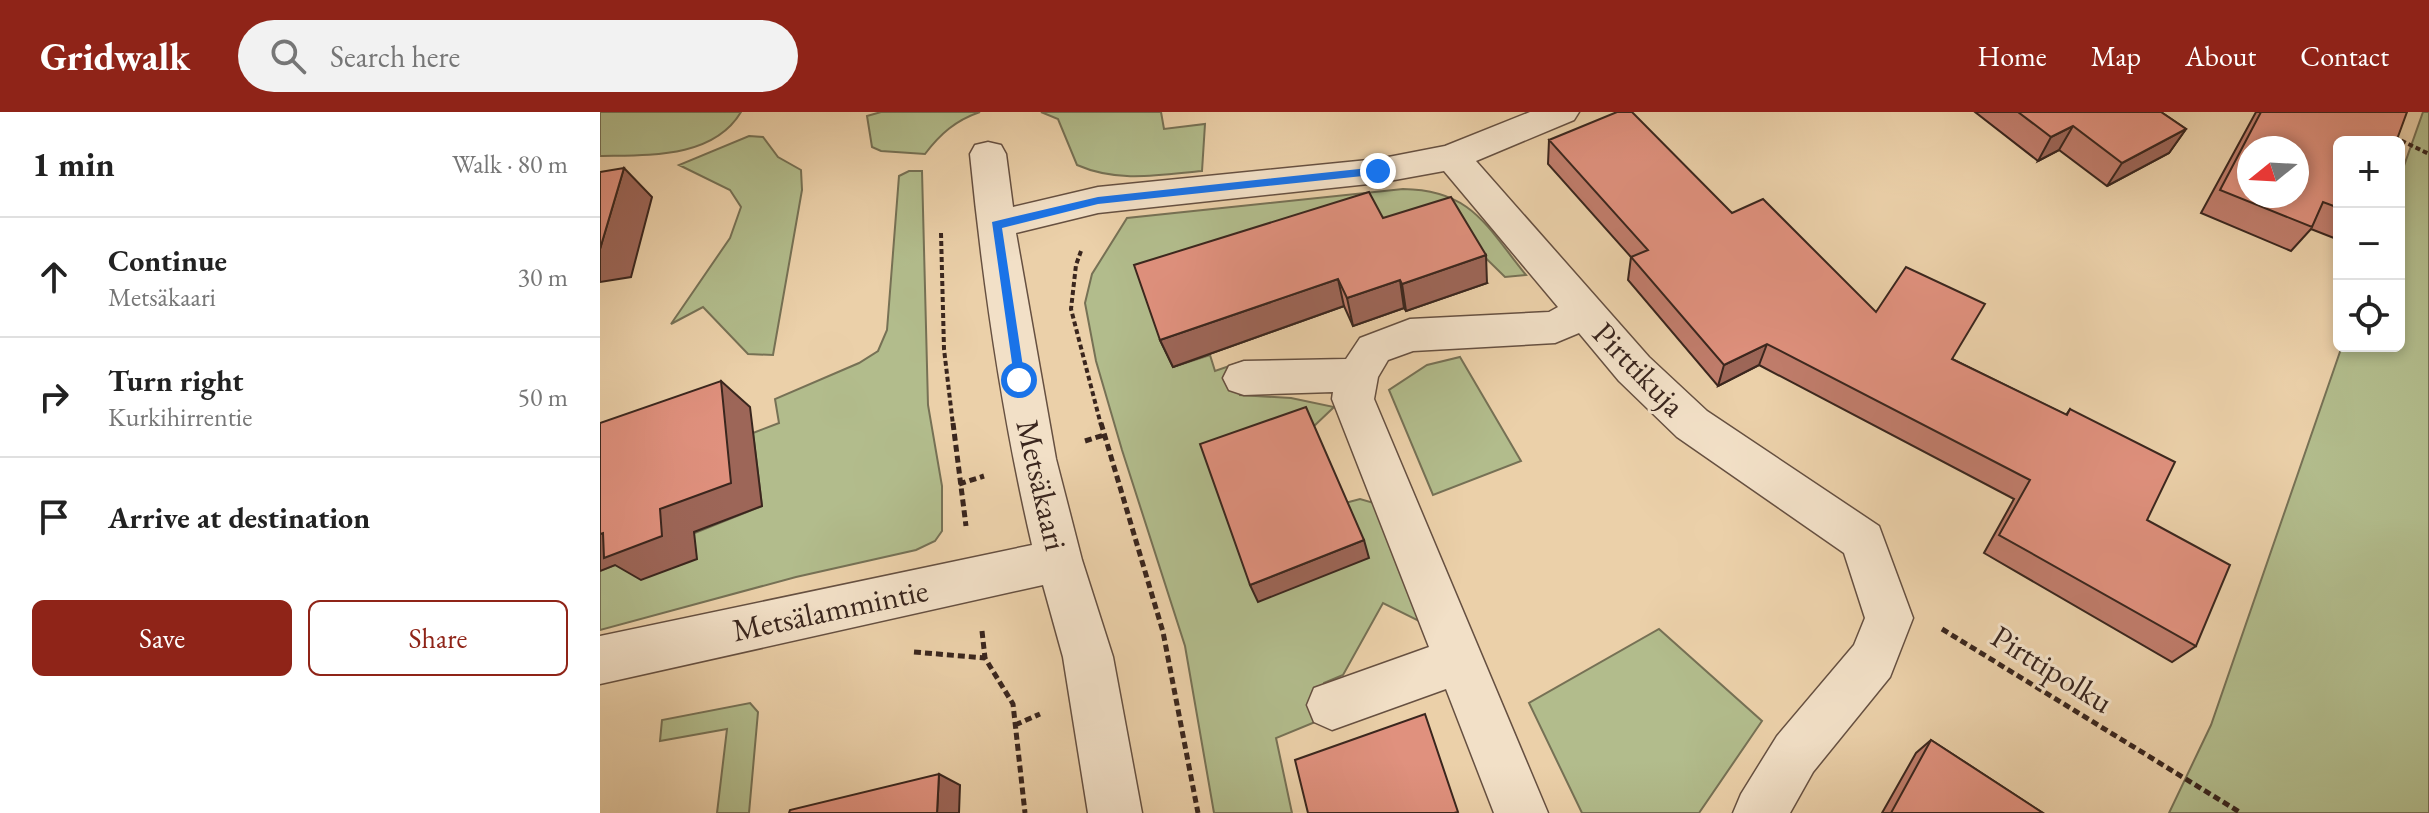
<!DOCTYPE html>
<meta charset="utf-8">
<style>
body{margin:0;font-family:"EB Garamond",serif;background:#f2f2f2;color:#222}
.controls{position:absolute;right:24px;top:24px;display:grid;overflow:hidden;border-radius:12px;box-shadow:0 4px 12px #0003}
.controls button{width:72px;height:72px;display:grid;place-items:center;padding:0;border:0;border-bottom:2px solid #e0e0e0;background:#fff;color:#222;font:40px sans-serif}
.compass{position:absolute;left:1637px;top:24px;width:72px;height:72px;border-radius:50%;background:#fff;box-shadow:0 4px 12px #0003;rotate:252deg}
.stop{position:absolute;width:24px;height:24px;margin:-18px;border:6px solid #1a73e8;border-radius:50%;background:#fff}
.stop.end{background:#1a73e8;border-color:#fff;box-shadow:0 2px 8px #0008}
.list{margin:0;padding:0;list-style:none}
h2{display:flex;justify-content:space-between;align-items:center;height:104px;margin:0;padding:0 32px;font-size:34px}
h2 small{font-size:26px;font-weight:400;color:#767676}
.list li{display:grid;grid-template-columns:52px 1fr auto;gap:24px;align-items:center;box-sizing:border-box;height:120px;padding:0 32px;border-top:2px solid #e0e0e0}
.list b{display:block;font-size:30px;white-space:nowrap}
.list p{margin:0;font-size:26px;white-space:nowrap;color:#767676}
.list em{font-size:26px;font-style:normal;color:#767676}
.actions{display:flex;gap:16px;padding:24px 32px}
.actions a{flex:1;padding:18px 0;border:2px solid #8f2418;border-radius:12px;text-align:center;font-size:28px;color:#8f2418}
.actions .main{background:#8f2418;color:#fff}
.icon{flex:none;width:44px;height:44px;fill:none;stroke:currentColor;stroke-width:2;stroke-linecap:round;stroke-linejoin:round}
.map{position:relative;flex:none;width:1829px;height:701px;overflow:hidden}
header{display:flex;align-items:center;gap:48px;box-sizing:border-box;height:112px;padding:0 40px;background:#8f2418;color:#fff}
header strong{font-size:38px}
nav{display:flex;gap:44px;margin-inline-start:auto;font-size:28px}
.search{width:560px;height:72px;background:#f2f2f2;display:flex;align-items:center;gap:20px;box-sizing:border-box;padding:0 28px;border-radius:44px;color:#767676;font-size:30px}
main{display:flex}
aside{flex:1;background:#fff}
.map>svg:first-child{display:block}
.green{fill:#b2bc8c;stroke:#767155;stroke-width:2}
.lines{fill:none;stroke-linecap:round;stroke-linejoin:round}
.minor-casing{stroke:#665041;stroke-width:3}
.path-far1{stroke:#3a261e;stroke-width:4;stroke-dasharray:5 3;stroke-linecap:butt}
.path{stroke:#3a261e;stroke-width:5;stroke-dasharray:7 4;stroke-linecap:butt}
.minor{fill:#f2e0c7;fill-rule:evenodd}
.wall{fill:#c17d6c;stroke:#3a261e;stroke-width:2}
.shaded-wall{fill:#9d6658;stroke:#3a261e;stroke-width:2}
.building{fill:#e0917e;stroke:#3a261e;stroke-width:2;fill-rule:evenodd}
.route{fill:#1a73e8}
.labels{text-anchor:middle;stroke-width:6;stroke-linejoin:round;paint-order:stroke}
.street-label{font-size:32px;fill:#3a261e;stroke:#f2e0c7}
</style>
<header>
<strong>Gridwalk</strong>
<div class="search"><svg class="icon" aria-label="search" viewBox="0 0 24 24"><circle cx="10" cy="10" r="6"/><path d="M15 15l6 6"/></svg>Search here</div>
<nav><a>Home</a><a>Map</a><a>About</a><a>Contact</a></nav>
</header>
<main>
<aside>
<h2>1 min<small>Walk · 80 m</small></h2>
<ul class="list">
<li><svg class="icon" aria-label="ahead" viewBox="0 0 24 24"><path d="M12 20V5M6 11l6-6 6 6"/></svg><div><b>Continue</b><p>Metsäkaari</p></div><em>30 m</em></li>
<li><svg class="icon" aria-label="right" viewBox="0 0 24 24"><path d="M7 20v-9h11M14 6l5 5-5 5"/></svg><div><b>Turn right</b><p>Kurkihirrentie</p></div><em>50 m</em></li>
<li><svg class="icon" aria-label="arrive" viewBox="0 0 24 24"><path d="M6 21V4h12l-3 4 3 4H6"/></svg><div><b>Arrive at destination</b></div></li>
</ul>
<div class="actions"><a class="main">Save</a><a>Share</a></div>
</aside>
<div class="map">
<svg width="1829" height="701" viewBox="0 0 1829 701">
<rect width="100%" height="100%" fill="#ebd0a9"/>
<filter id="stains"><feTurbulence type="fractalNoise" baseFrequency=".0025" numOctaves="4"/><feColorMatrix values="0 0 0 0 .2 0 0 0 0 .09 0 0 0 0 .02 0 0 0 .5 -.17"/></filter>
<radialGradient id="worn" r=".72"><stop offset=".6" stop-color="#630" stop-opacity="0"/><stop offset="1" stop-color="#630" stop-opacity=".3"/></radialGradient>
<!-- green -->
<path class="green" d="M 0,0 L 141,0 C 113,47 47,43 0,44 Z
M 281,0 L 380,0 C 356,8 340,22 325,42 L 281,39 L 272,35 L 267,4 Z
M 441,0 L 561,0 L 564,17 L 605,12 L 602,59 C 559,63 518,71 477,53 L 458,7 Z
M 1823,0 L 1829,0 L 1829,701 L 1569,701 L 1611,613 L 1742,234 L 1799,234 L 1799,68 Z
M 149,24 L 163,25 L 178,45 L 201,58 L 202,78 L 173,243 L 148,242 L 103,195 L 71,212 L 130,126 L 141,95 L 130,78 L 79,53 Z
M 309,59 L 322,59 L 328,293 L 342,374 L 342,419 L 335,429 L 316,438 L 196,465 L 0,518 L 0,459 L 162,394 L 153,321 L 179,311 L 175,287 L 259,251 L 278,239 L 287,218 L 299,64 Z
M 803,77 C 872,78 886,114 926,163 L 905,165 L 853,114 L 573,255 L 610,243 L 615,259 L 641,250 L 640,283 L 691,286 L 734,295 L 712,316 L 745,391 L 760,387 L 774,391 L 825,512 L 783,491 L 743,563 L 724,571 L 720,608 L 676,626 L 692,701 L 614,701 L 585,534 L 522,338 L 496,249 L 485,191 L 492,162 L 527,106 Z
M 860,245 L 921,349 L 833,383 L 789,278 L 827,253 Z
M 1059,517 L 1162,609 L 1099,701 L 982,701 L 929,591 Z
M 150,591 L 158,600 L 149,701 L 117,701 L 127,617 L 60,629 L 62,608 Z"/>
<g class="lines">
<defs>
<path id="minor" d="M 930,0 L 979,0 L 974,8 L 876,49 L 1049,245 L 1107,299 L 1279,414 L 1313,506 L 1290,565 L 1213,660 L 1190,701 L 1133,701 L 1141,682 L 1177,624 L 1254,533 L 1265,506 L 1244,441 L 1077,325 L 1019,269 L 979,221 L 955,231 L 813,239 L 788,248 L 778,265 L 774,287 L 948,701 L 894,701 L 846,577 L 732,618 L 714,610 L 707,593 L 714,576 L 829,535 L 732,287 L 733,280 L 644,283 L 629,278 L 623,266 L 629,254 L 644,249 L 746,247 L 760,226 L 810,207 L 949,200 L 958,195 L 844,59 L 778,71 L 498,101 L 416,121 L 456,347 L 482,448 L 513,545 L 542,701 L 488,701 L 463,545 L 443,473 L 0,572 L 0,524 L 432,433 C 402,304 383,173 370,42 L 375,33 L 388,30 L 401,33 L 406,42 L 413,95 L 498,75 L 778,47 L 845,34 Z"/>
</defs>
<!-- minor casing -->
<use href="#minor" class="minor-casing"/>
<!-- path-far1 -->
<path class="path-far1" d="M 1794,25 L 1829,42
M 341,121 L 344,237 L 353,313
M 481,139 L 476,153 L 471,197 L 501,313"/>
<!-- path -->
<path class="path" d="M 353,311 L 366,414
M 501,311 L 563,520 L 598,701
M 485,329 L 504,323
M 359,372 L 384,364
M 1342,517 L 1641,701
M 382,519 L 385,546 L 413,592 L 425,701
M 314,540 L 385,546
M 415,613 L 440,602"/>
<!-- minor -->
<use href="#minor" class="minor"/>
</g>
<!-- wall -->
<path class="wall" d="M 1375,0 L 1561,0 L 1586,17 L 1569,41 L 1507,74 L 1459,38 L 1438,49 Z
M 1656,0 L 1807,0 L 1739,30 L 1739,128 L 1711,117 L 1691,139 L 1601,101 Z
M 949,28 L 1132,101 L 1276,200 L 1352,247 L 1466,303 L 1470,297 L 1547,408 L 1596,534 L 1572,550 L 1384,441 L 1414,387 L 1159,253 L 1118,274 L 1028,168 L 1031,145 L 948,52 Z
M 783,106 L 887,171 L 806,199 L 804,196 L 753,214 L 744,194 L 573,255 L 560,228 Z
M 1331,628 L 1443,701 L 1282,701 L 1316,641 Z"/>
<!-- shaded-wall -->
<path class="shaded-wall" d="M 1473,14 L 1459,38 L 1438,49 L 1451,25 Z
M 1586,17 L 1569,41 L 1507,74 L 1522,51 Z
M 24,56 L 52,85 L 31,165 L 0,170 L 0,137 Z
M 886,143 L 887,171 L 806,199 L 802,172 Z
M 738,167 L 744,194 L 573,255 L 560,228 Z
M 800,168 L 804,196 L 753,214 L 747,186 Z
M 1167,232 L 1159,253 L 1118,274 L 1124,253 Z
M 121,269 L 150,295 L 162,394 L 94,420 L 97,447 L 41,468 L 15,453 L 0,459 L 0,422 L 60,397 Z
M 764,428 L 769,446 L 658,490 L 650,473 Z
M 339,662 L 360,673 L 359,701 L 337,701 Z"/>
<!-- building -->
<path class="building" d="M 1017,0 L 1032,0 L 1132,101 L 1163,87 L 1276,200 L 1306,155 L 1385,192 L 1352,247 L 1467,303 L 1470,297 L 1575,350 L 1547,408 L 1630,453 L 1596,534 L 1399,423 L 1430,368 L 1167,232 L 1124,253 L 1031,145 L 1048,138 L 949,28 Z
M 1418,0 L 1561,0 L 1586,17 L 1522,51 L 1473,14 L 1451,25 Z
M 1661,0 L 1807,0 L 1796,30 L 1739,30 L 1739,96 L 1723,90 L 1712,115 L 1620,78 ZM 1649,36 L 1697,36 L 1697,84 L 1649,84 Z
M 24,56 L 0,137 L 0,60 Z
M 769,80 L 783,106 L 851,85 L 886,143 L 802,172 L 800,168 L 747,186 L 738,167 L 560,228 L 534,153 Z
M 121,269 L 131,371 L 60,397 L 62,424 L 4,446 L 3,421 L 0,422 L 0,311 Z
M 706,295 L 764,428 L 650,473 L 600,332 Z
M 825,602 L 858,700 L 854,701 L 708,701 L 695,648 Z
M 1331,628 L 1443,701 L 1291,701 Z
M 339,662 L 337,701 L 189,701 L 190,698 Z"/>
<!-- route -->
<path class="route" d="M 778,55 L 783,59 L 782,62 L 498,92 L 402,116 L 425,268 L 423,272 L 415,272 L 392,110 L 498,85 Z"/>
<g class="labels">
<!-- street labels -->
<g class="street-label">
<text transform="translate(1039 257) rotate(46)" y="11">Pirttikuja</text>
<text transform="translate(442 373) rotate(77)" y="11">Metsäkaari</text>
<text transform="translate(230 498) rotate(-12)" y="11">Metsälammintie</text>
<text transform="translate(1452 557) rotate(32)" y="11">Pirttipolku</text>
</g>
</g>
<rect width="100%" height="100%" filter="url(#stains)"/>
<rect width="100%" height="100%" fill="url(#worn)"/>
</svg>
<div class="controls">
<button>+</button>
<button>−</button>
<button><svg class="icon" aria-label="locate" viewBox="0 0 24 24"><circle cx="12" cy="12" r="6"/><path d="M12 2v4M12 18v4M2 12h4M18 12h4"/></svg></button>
</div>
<svg class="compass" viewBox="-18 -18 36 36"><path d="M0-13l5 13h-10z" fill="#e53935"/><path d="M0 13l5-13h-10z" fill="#767676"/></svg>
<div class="stop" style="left:419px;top:268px"></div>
<div class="stop end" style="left:778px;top:59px"></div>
</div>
</main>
